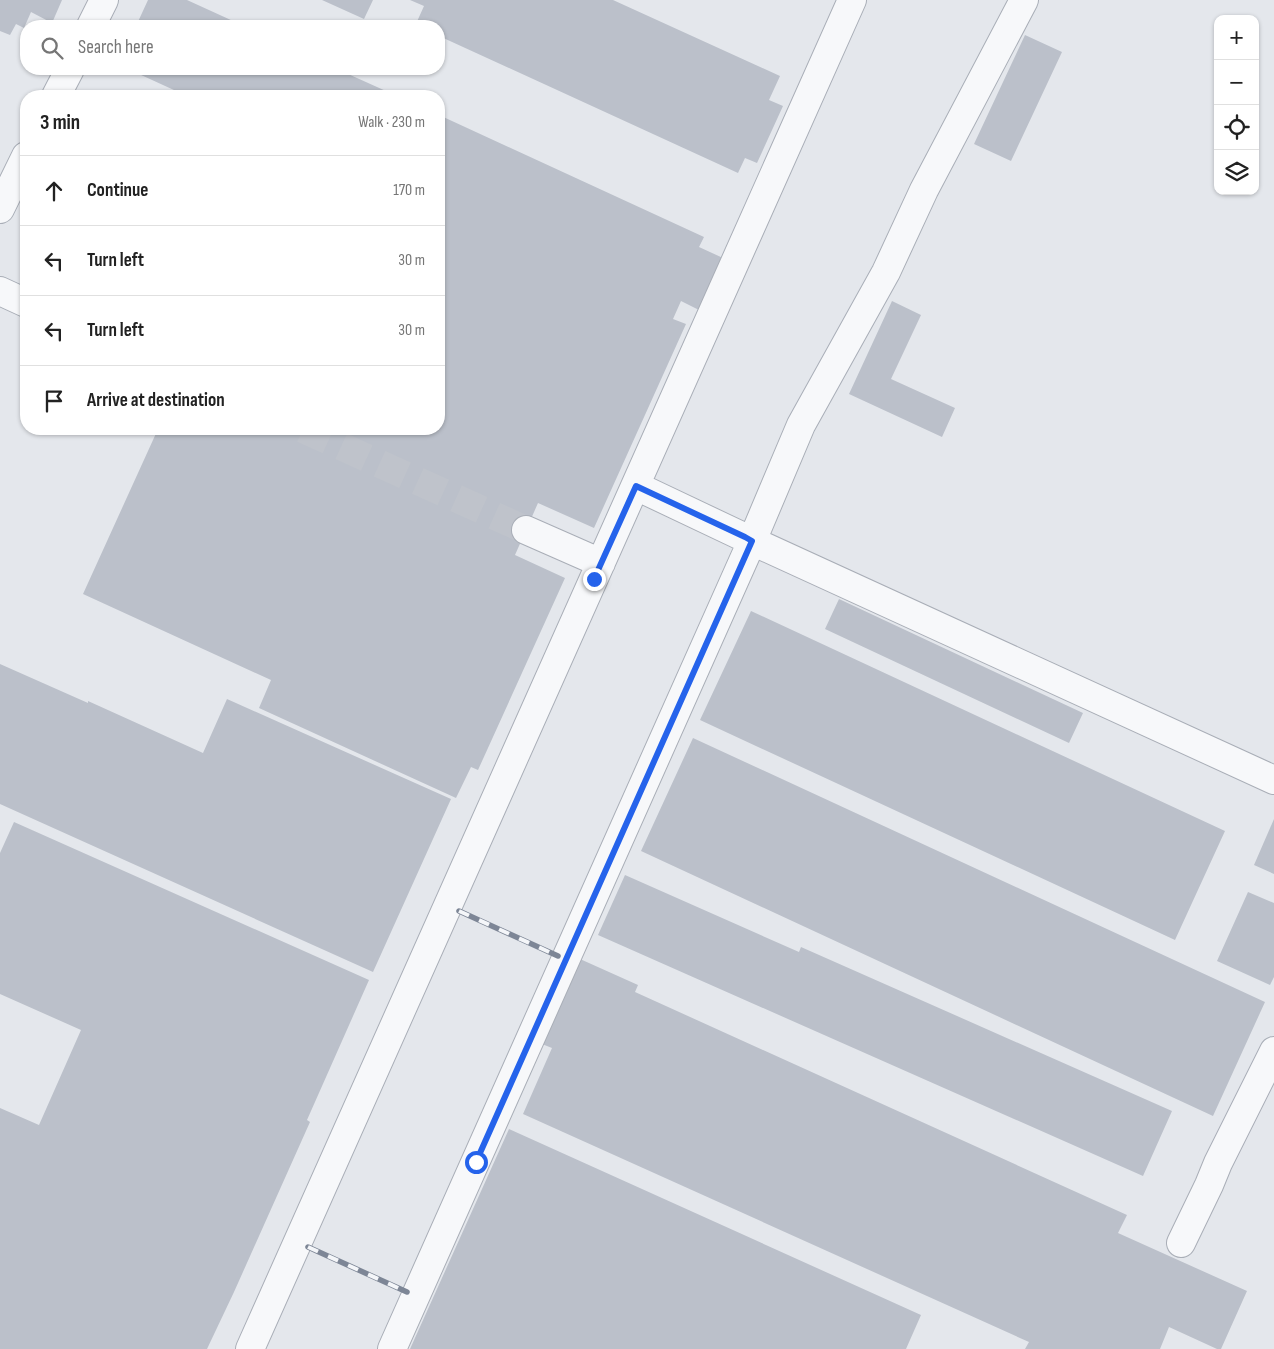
<!DOCTYPE html>
<meta charset="utf-8">
<style>
body{margin:0;font-family:"Sofia Sans Condensed",sans-serif;background:#f2f2f2;color:#222}
.controls{position:absolute;right:15px;top:15px;display:grid;overflow:hidden;border-radius:10px;box-shadow:0 1px 4px #0004}
.controls button{width:45px;height:45px;display:grid;place-items:center;padding:0;border:0;border-bottom:1px solid #e0e0e0;background:#fff;color:#222;font:25px sans-serif}
.stop{position:absolute;width:15px;height:15px;margin:-11px;border:4px solid #2563eb;border-radius:50%;background:#fff}
.stop.end{background:#2563eb;border-color:#fff;box-shadow:0 1px 5px #0008}
.list{margin:0;padding:0;list-style:none}
h2{display:flex;justify-content:space-between;align-items:center;height:65px;margin:0;padding:0 20px;font-size:21px}
h2 small{font-size:16px;font-weight:400;color:#767676}
.list li{display:grid;grid-template-columns:32px 1fr auto;gap:15px;align-items:center;box-sizing:border-box;height:70px;padding:0 20px;border-top:1px solid #e0e0e0}
.list b{display:block;font-size:19px;white-space:nowrap}
.list em{font-size:16px;font-style:normal;color:#767676}
.icon{flex:none;width:28px;height:28px;fill:none;stroke:currentColor;stroke-width:2;stroke-linecap:round;stroke-linejoin:round}
.map{position:relative;flex:none;width:1274px;height:1349px;overflow:hidden}
.search{position:absolute;background:#fff;box-shadow:0 1px 4px #0004;left:20px;top:20px;width:425px;height:55px;display:flex;align-items:center;gap:12px;box-sizing:border-box;padding:0 18px;border-radius:20px;color:#767676;font-size:19px}
.panel{position:absolute;background:#fff;box-shadow:0 1px 4px #0004;left:20px;top:90px;width:425px;height:345px;border-radius:20px}
.map>svg:first-child{display:block}
.building{fill:#bbc0ca}
.lines{fill:none;stroke-linecap:round;stroke-linejoin:round}
.minor-tunnel{stroke:#bfc3cb;stroke-width:28;stroke-dasharray:28 14;stroke-linecap:butt}
.minor-casing{stroke:#a9aeb7;stroke-width:30}
.minor{stroke:#f7f8fa;stroke-width:28}
.rail-casing{stroke:#7d8696;stroke-width:5.5}
.rail{stroke:#f4f6f9;stroke-width:4;stroke-dasharray:11;stroke-linecap:butt}
.route{stroke:#2563eb;stroke-width:6}
</style>
<div class="map">
<svg width="1274" height="1349" viewBox="0 0 1274 1349">
<rect width="100%" height="100%" fill="#e4e7ec"/>
<!-- building -->
<path class="building" d="M 0,0 L 62,0 L 52,23 L 31,12 L 24,28 L 16,24 L 10,35 L 0,31 Z
M 148,0 L 187,0 L 244,26 L 136,26 Z
M 322,0 L 373,0 L 364,19 Z
M 410,0 L 613,0 L 780,76 L 769,100 L 783,106 L 757,163 L 745,158 L 738,173 L 439,36 L 439,26 L 415,26 L 424,6 Z
M 1025,35 L 1062,52 L 1011,161 L 974,144 Z
M 128,69 L 337,69 L 397,96 L 187,96 Z
M 439,115 L 704,237 L 699,247 L 723,258 L 699,310 L 681,301 L 673,319 L 686,324 L 594,528 L 538,503 L 515,555 L 565,578 L 478,770 L 471,767 L 456,798 L 259,708 L 271,680 L 83,594 L 158,429 L 439,429 Z
M 892,301 L 921,315 L 891,379 L 955,408 L 942,437 L 849,394 Z
M 839,599 L 1083,713 L 1069,743 L 825,629 Z
M 751,611 L 1225,831 L 1175,940 L 700,720 Z
M 0,664 L 88,703 L 88,701 L 203,753 L 227,699 L 451,799 L 373,972 L 0,804 Z
M 693,738 L 1265,1002 L 1213,1116 L 641,851 Z
M 1274,819 L 1274,874 L 1254,865 Z
M 14,822 L 369,980 L 307,1120 L 310,1122 L 234,1292 L 207,1349 L 0,1349 L 0,1108 L 39,1125 L 81,1030 L 0,994 L 0,853 Z
M 625,875 L 799,952 L 801,947 L 1172,1111 L 1143,1176 L 598,935 Z
M 1248,892 L 1274,903 L 1274,977 L 1270,985 L 1217,961 Z
M 580,959 L 638,985 L 635,992 L 1127,1215 L 1118,1233 L 1247,1291 L 1221,1349 L 1217,1349 L 1169,1327 L 1160,1349 L 1025,1349 L 1029,1342 L 523,1114 L 552,1048 L 542,1044 Z
M 509,1129 L 921,1315 L 906,1349 L 410,1349 Z"/>
<g class="lines">
<!-- minor-tunnel -->
<path class="minor-tunnel" d="M 303,429 L 526,530"/>
<defs>
<path id="minor" d="M 91,26 L 104,0
M 56,96 L 70,69
M 0,209 L 26,156
M 0,291 L 26,303
M 636,486 L 752,541 L 1274,780
M 526,530 L 601,563
M 1181,1243 L 1209,1185 L 1218,1163 L 1274,1051
M 250,1349 L 852,0
M 392,1349 L 752,541 L 801,425 L 886,272 L 924,190 L 1024,0"/>
</defs>
<!-- minor casing -->
<use href="#minor" class="minor-casing"/>
<!-- minor -->
<use href="#minor" class="minor"/>
<defs>
<path id="rail" d="M 459,911 L 558,956
M 308,1247 L 407,1292"/>
</defs>
<!-- rail casing -->
<use href="#rail" class="rail-casing"/>
<!-- rail -->
<use href="#rail" class="rail"/>
</g>
<g class="lines">
<!-- route -->
<path class="route" d="M 476,1162 L 752,541 L 745,537 L 636,486 L 594,579"/>
</g>
</svg>
<div class="controls">
<button>+</button>
<button>−</button>
<button><svg class="icon" aria-label="locate" viewBox="0 0 24 24"><circle cx="12" cy="12" r="6"/><path d="M12 2v4M12 18v4M2 12h4M18 12h4"/></svg></button>
<button><svg class="icon" aria-label="layers" viewBox="0 0 24 24"><path d="M12 4l9 5-9 5-9-5zM3 14l9 5 9-5"/></svg></button>
</div>
<div class="stop" style="left:476px;top:1162px"></div>
<div class="stop end" style="left:594px;top:579px"></div>
<div class="search"><svg class="icon" aria-label="search" viewBox="0 0 24 24"><circle cx="10" cy="10" r="6"/><path d="M15 15l6 6"/></svg>Search here</div>
<section class="panel">
<h2>3 min<small>Walk · 230 m</small></h2>
<ul class="list">
<li><svg class="icon" aria-label="ahead" viewBox="0 0 24 24"><path d="M12 20V5M6 11l6-6 6 6"/></svg><div><b>Continue</b></div><em>170 m</em></li>
<li><svg class="icon" aria-label="left" viewBox="0 0 24 24"><path d="M17 20v-9H6M10 6l-5 5 5 5"/></svg><div><b>Turn left</b></div><em>30 m</em></li>
<li><svg class="icon" aria-label="left" viewBox="0 0 24 24"><path d="M17 20v-9H6M10 6l-5 5 5 5"/></svg><div><b>Turn left</b></div><em>30 m</em></li>
<li><svg class="icon" aria-label="arrive" viewBox="0 0 24 24"><path d="M6 21V4h12l-3 4 3 4H6"/></svg><div><b>Arrive at destination</b></div></li>
</ul>
</section>
</div>
